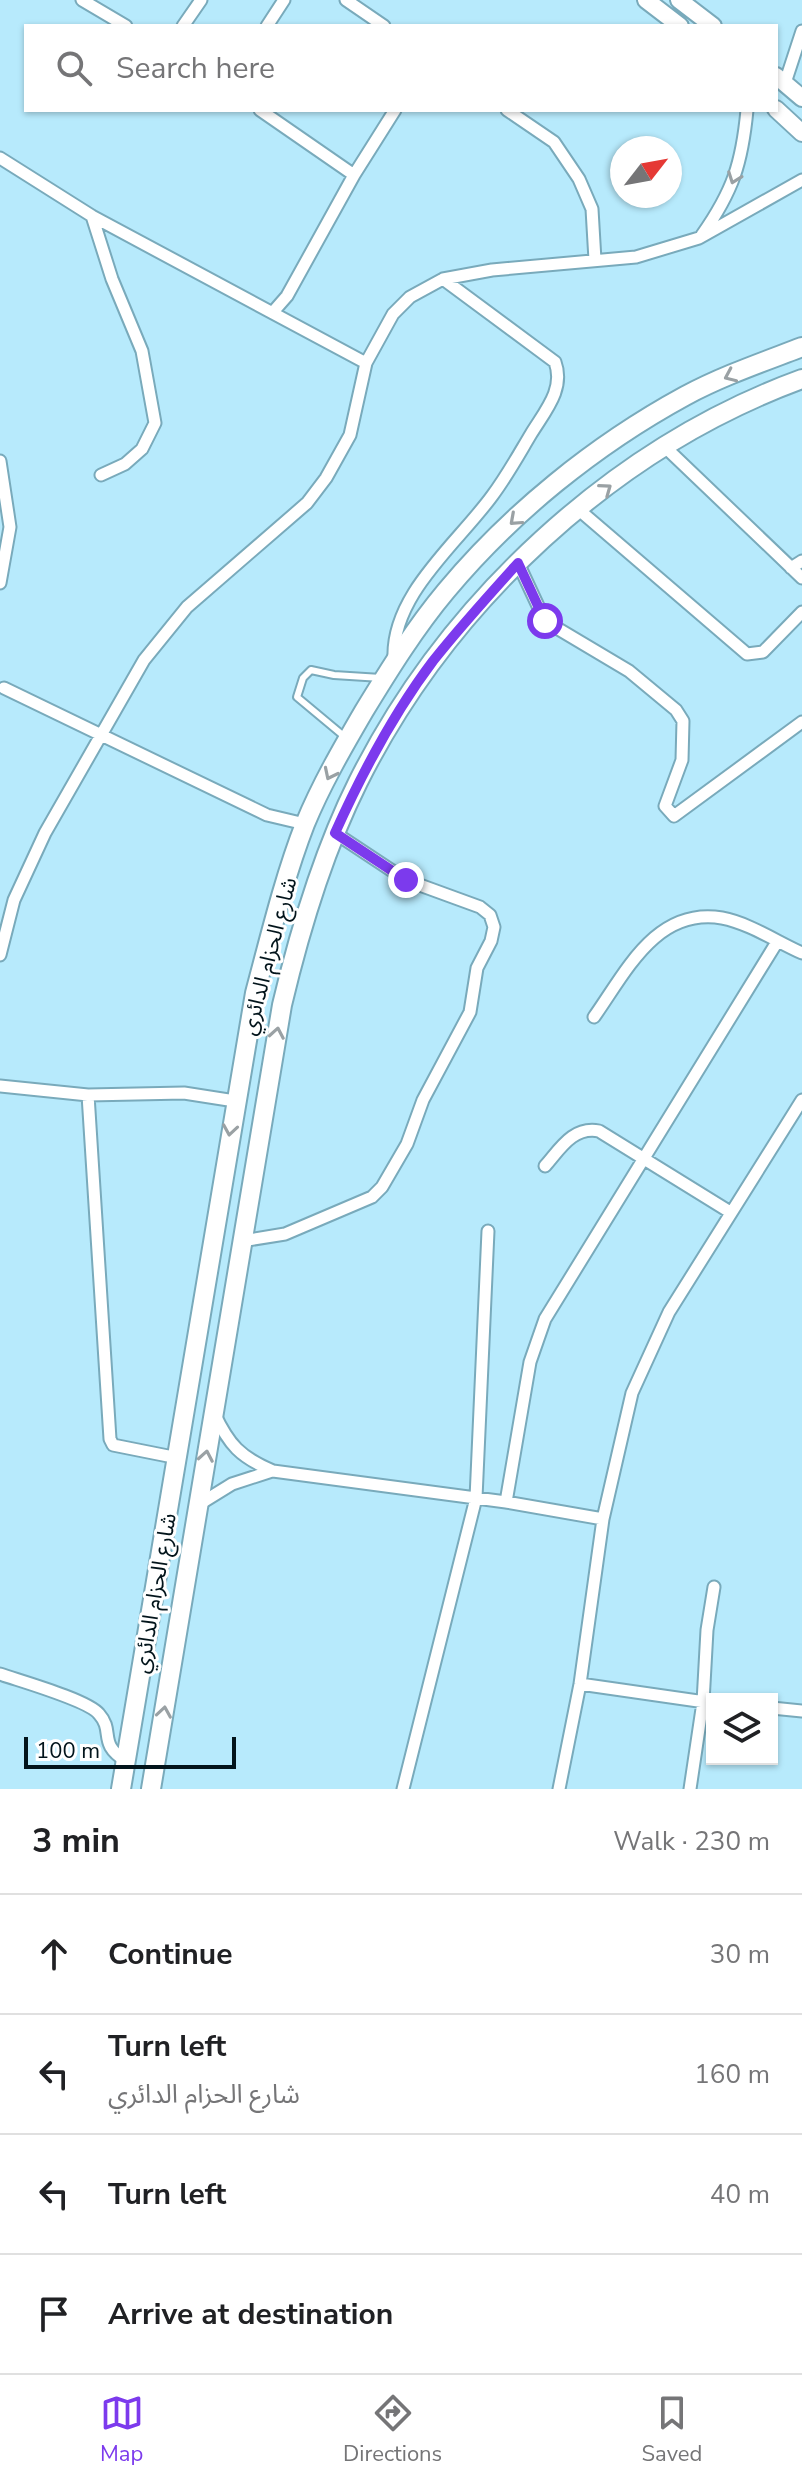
<!DOCTYPE html>
<meta charset="utf-8">
<style>
body{margin:0;font-family:"Nunito Sans","Noto Sans Arabic",sans-serif;background:#f2f2f2;color:#202124}
.controls{position:absolute;right:24px;bottom:24px;display:grid;overflow:hidden;border-radius:0px;box-shadow:0 2px 6px #0004}
.controls button{width:72px;height:72px;display:grid;place-items:center;padding:0;border:0;border-bottom:2px solid #e0e0e0;background:#fff;color:#202124;font:40px sans-serif}
.compass{position:absolute;left:610px;top:136px;width:72px;height:72px;border-radius:50%;background:#fff;box-shadow:0 2px 6px #0004;rotate:59deg}
.scale{position:absolute;left:24px;bottom:20px;width:212px;box-sizing:border-box;padding-left:8px;border:4px solid #02141b;border-top:0;font-size:22px;line-height:28px;white-space:nowrap;color:#02141b;-webkit-text-stroke:6px #fff;paint-order:stroke}
.stop{position:absolute;width:24px;height:24px;margin:-18px;border:6px solid #7c3aed;border-radius:50%;background:#fff}
.stop.end{background:#7c3aed;border-color:#fff;box-shadow:0 2px 8px #0008}
.list{margin:0;padding:0;list-style:none}
h2{display:flex;justify-content:space-between;align-items:center;height:104px;margin:0;padding:0 32px;font-size:34px}
h2 small{font-size:26px;font-weight:400;color:#757577}
.list li{display:grid;grid-template-columns:52px 1fr auto;gap:24px;align-items:center;box-sizing:border-box;height:120px;padding:0 32px;border-top:2px solid #e0e0e0}
.list b{display:block;font-size:30px;white-space:nowrap}
.list p{margin:0;font-size:26px;white-space:nowrap;color:#757577}
.list em{font-size:26px;font-style:normal;color:#757577}
.icon{flex:none;width:44px;height:44px;fill:none;stroke:currentColor;stroke-width:2;stroke-linecap:round;stroke-linejoin:round}
.map{position:relative;flex:none;width:802px;height:1789px;overflow:hidden}
.search{position:absolute;background:#fff;box-shadow:0 2px 6px #0004;left:24px;right:24px;top:24px;height:88px;display:flex;align-items:center;gap:20px;box-sizing:border-box;padding:0 28px;border-radius:0px;color:#757577;font-size:30px}
.sheet{height:584px;background:#fff}
nav{display:flex;justify-content:space-around;align-items:center;box-sizing:border-box;height:112px;border-top:2px solid #e0e0e0;background:#fff;font-size:22px;color:#757577}
nav a{display:grid;justify-items:center;gap:4px}
nav .on{color:#7c3aed}
.map>svg:first-child{display:block}
.lines{fill:none;stroke-linecap:round;stroke-linejoin:round}
.lane-casing{stroke:#79aabb;stroke-width:10}
.street-casing{stroke:#79aabb;stroke-width:15}
.secondary-casing{stroke:#79aabb;stroke-width:20}
.primary-casing{stroke:#79aabb;stroke-width:22}
.lane{stroke:#fff;stroke-width:6}
.street{stroke:#fff;stroke-width:11}
.secondary{stroke:#fff;stroke-width:16}
.primary{stroke:#fff;stroke-width:18}
.oneway{stroke:#9aa1a4}
.route{stroke:#7c3aed;stroke-width:10}
.labels{text-anchor:middle;stroke-width:6;stroke-linejoin:round;paint-order:stroke}
.street-label{font-size:22px;fill:#02141b;stroke:#fff}
</style>
<div class="map">
<svg width="802" height="1789" viewBox="0 0 802 1789">
<rect width="100%" height="100%" fill="#b7eafc"/>
<g class="lines">
<defs>
<path id="lane" d="M 345,737 L 297,697 L 303,678 L 311,670 L 334,675 L 381,678"/>
<path id="street" d="M 82,0 L 126,26
M 346,0 L 384,26
M 183,26 L 201,0
M 267,26 L 284,0
M 785,83 L 802,31
M 260,110 L 354,175
M 507,110 L 554,142 L 579,179 L 592,209 L 595,260
M 0,158 L 92,216 L 366,363
M 92,216 L 112,279 L 142,351 L 155,423 L 142,449 L 125,464 L 101,475
M 702,235 C 733,191 742,163 747,110
M 273,312 L 287,296 L 354,175 L 395,110
M 664,446 L 802,578
M 0,461 L 10,527 L 0,583
M 578,509 L 747,654 L 763,652 L 802,612
M 518,563 L 545,621 L 629,671 L 676,710 L 683,721 L 682,760 L 665,806 L 674,816 L 802,722
M 791,568 L 802,561
M 394,659 C 391,595 457,544 492,496 C 507,476 519,454 531,434 C 545,411 565,389 555,362 L 443,279
M 4,688 L 267,815 L 305,824
M 0,955 L 14,900 L 45,833 L 144,660 L 187,607 L 307,503 L 326,478 L 350,435 L 366,363 L 393,314 L 410,297 L 443,279 L 492,270 L 636,257 L 699,238 L 802,180
M 594,1017 C 626,972 656,907 722,918 C 749,923 777,942 802,953
M 0,1086 L 88,1095 L 184,1093 L 235,1101
M 88,1095 L 110,1439 L 113,1445 L 178,1458
M 545,1166 C 560,1149 573,1126 599,1131 L 730,1212
M 242,1241 L 285,1234 L 372,1197 L 382,1187 L 407,1144 L 423,1100 L 470,1012 L 477,968 L 491,941 L 494,927 L 490,915 L 480,907 L 406,880 L 335,833
M 214,1413 C 229,1445 240,1457 273,1471 L 506,1502 L 603,1519
M 506,1502 L 530,1362 L 545,1319 L 777,942
M 198,1505 L 232,1484 L 272,1471
M 0,1674 C 20,1681 88,1700 99,1714 C 115,1732 97,1743 126,1761
M 580,1684 L 712,1703
M 772,1708 L 802,1711
M 403,1789 L 476,1498 L 488,1231
M 559,1789 L 580,1684 L 603,1519 L 632,1393 L 669,1312 L 802,1100
M 690,1789 L 703,1702 L 707,1630 L 714,1587"/>
<path id="secondary" d="M 646,0 L 680,26
M 679,0 L 713,26
M 776,76 L 802,98
M 776,109 L 802,133"/>
<path id="primary" d="M 121,1789 L 255,993 C 270,937 284,878 305,824 C 321,785 343,747 364,711 C 389,670 415,628 446,591 C 511,513 595,445 685,396 C 722,376 763,362 802,347
M 151,1789 L 282,1005 C 300,929 323,852 358,782 C 448,602 613,448 802,379"/>
</defs>
<!-- lane casing -->
<use href="#lane" class="lane-casing"/>
<!-- street casing -->
<use href="#street" class="street-casing"/>
<!-- secondary casing -->
<use href="#secondary" class="secondary-casing"/>
<!-- primary casing -->
<use href="#primary" class="primary-casing"/>
<!-- lane -->
<use href="#lane" class="lane"/>
<!-- street -->
<use href="#street" class="street"/>
<!-- secondary -->
<use href="#secondary" class="secondary"/>
<!-- primary -->
<use href="#primary" class="primary"/>
</g>
<!-- one-way arrows -->
<defs><path id="oneway-chevron" d="M-2-3.5L2.5 0L-2 3.5" fill="none" stroke-width="1.6" stroke-linecap="round" stroke-linejoin="round" transform="scale(2)"/></defs>
<g class="oneway">
<use href="#oneway-chevron" transform="translate(734 178) rotate(110)"/>
<use href="#oneway-chevron" transform="translate(730 376) rotate(156)"/>
<use href="#oneway-chevron" transform="translate(606 489) rotate(-36)"/>
<use href="#oneway-chevron" transform="translate(515 520) rotate(138)"/>
<use href="#oneway-chevron" transform="translate(330 774) rotate(116)"/>
<use href="#oneway-chevron" transform="translate(277 1033) rotate(-80)"/>
<use href="#oneway-chevron" transform="translate(230 1130) rotate(99)"/>
<use href="#oneway-chevron" transform="translate(206 1456) rotate(-80)"/>
<use href="#oneway-chevron" transform="translate(164 1712) rotate(-81)"/>
</g>
<g class="lines">
<!-- route -->
<path class="route" d="M 406,880 L 335,833 C 362,773 393,714 433,661 C 460,627 489,595 518,563 L 545,621"/>
</g>
<g class="labels">
<!-- street labels -->
<g class="street-label">
<text transform="translate(268 956) rotate(-75)" y="8">شارع الحزام الدائري</text>
<text transform="translate(154 1593) rotate(-80)" y="8">شارع الحزام الدائري</text>
</g>
</g>
</svg>
<div class="controls">
<button><svg class="icon" aria-label="layers" viewBox="0 0 24 24"><path d="M12 4l9 5-9 5-9-5zM3 14l9 5 9-5"/></svg></button>
</div>
<svg class="compass" viewBox="-18 -18 36 36"><path d="M0-13l5 13h-10z" fill="#e53935"/><path d="M0 13l5-13h-10z" fill="#757577"/></svg>
<div class="scale">100 m</div>
<div class="stop" style="left:545px;top:621px"></div>
<div class="stop end" style="left:406px;top:880px"></div>
<div class="search"><svg class="icon" aria-label="search" viewBox="0 0 24 24"><circle cx="10" cy="10" r="6"/><path d="M15 15l6 6"/></svg>Search here</div>
</div>
<section class="sheet">
<h2>3 min<small>Walk · 230 m</small></h2>
<ul class="list">
<li><svg class="icon" aria-label="ahead" viewBox="0 0 24 24"><path d="M12 20V5M6 11l6-6 6 6"/></svg><div><b>Continue</b></div><em>30 m</em></li>
<li><svg class="icon" aria-label="left" viewBox="0 0 24 24"><path d="M17 20v-9H6M10 6l-5 5 5 5"/></svg><div><b>Turn left</b><p>شارع الحزام الدائري</p></div><em>160 m</em></li>
<li><svg class="icon" aria-label="left" viewBox="0 0 24 24"><path d="M17 20v-9H6M10 6l-5 5 5 5"/></svg><div><b>Turn left</b></div><em>40 m</em></li>
<li><svg class="icon" aria-label="arrive" viewBox="0 0 24 24"><path d="M6 21V4h12l-3 4 3 4H6"/></svg><div><b>Arrive at destination</b></div></li>
</ul>
</section>
<nav>
<a class="on"><svg class="icon" aria-label="map" viewBox="0 0 24 24"><path d="M3 6l6-2 6 2 6-2v14l-6 2-6-2-6 2zM9 4v14M15 6v14"/></svg>Map</a>
<a><svg class="icon" aria-label="directions" viewBox="0 0 24 24"><path d="M12 3l9 9-9 9-9-9zM9 14v-3h6M13 9l2 2-2 2"/></svg>Directions</a>
<a><svg class="icon" aria-label="saved" viewBox="0 0 24 24"><path d="M7 4h10v16l-5-4-5 4z"/></svg>Saved</a>
</nav>
